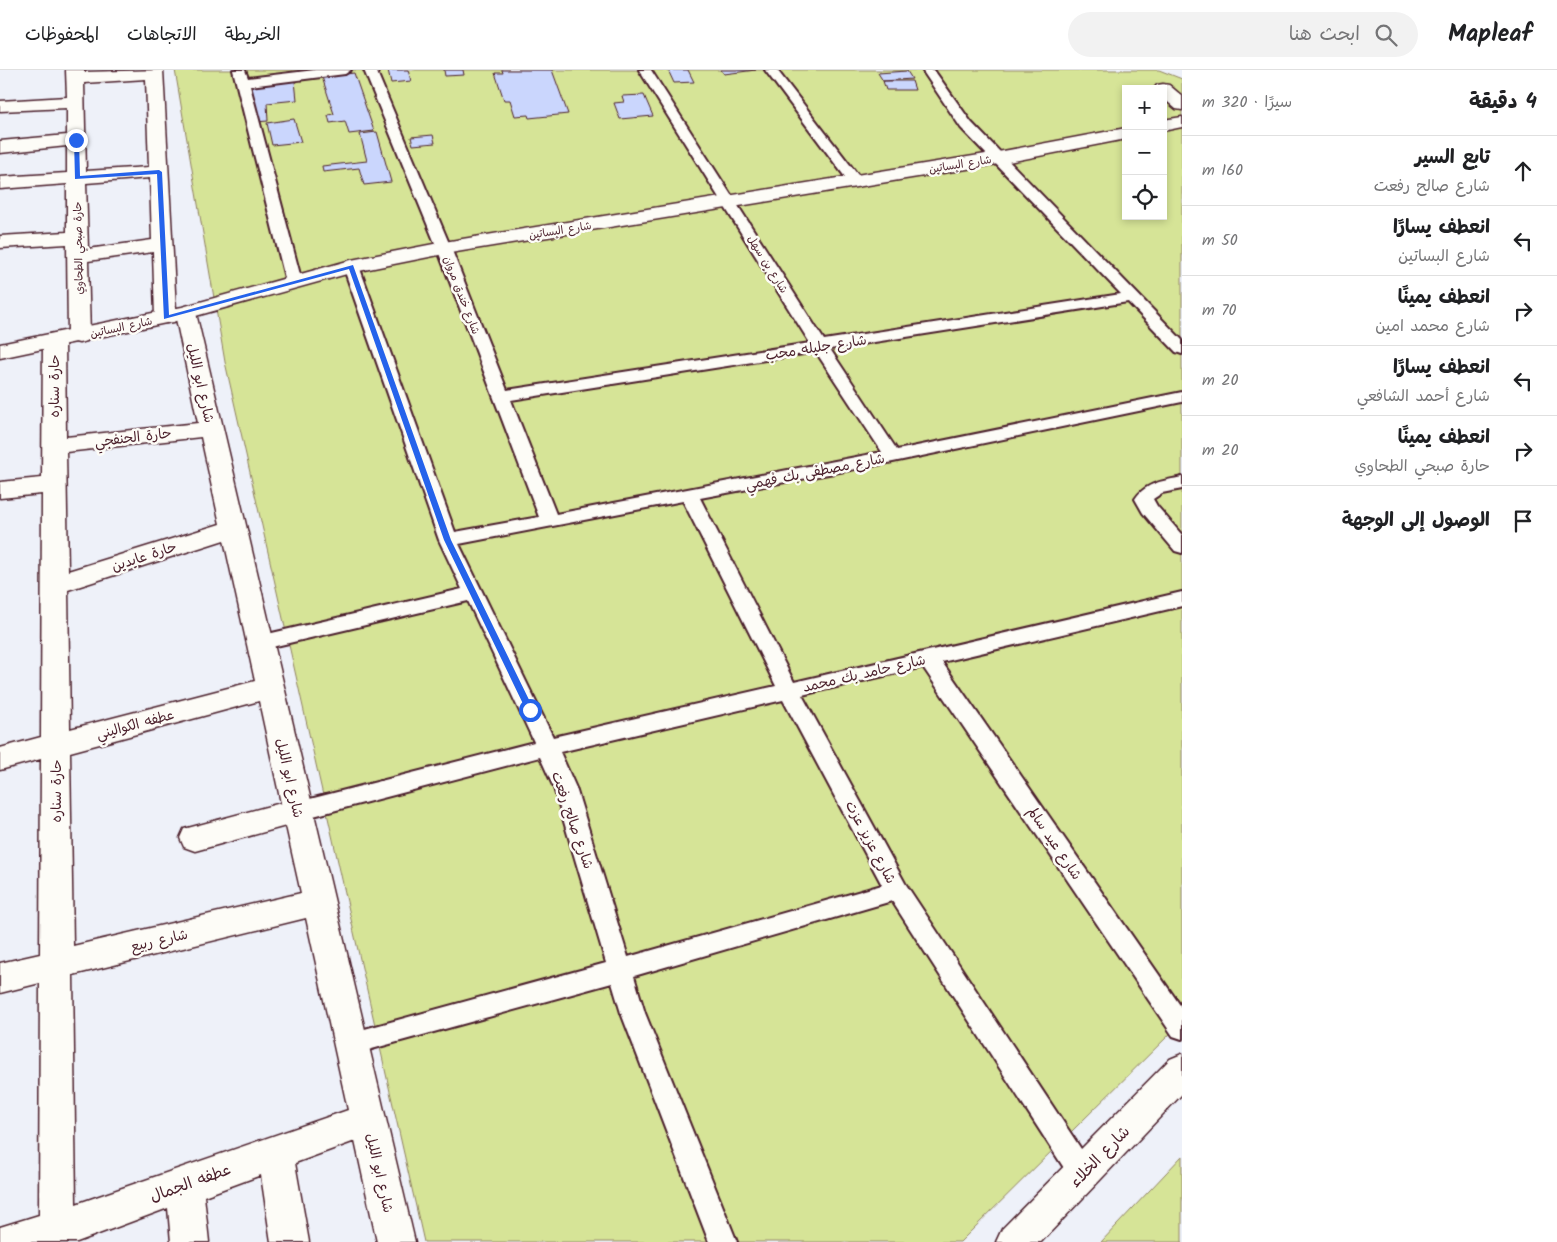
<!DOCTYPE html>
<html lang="ar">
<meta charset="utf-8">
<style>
body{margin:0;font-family:Kalam,"Playpen Sans Arabic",sans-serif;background:#f2f2f2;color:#202124;direction:rtl}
.controls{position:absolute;right:15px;top:15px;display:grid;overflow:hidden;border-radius:0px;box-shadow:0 2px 8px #0003}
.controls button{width:45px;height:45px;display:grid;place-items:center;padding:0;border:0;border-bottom:1px solid #e0e0e0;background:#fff;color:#202124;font:25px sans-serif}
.stop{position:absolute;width:15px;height:15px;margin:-11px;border:4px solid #2563eb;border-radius:50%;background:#fff}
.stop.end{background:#2563eb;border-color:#fff;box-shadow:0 1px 5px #0008}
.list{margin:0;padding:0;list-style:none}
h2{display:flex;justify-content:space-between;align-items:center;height:65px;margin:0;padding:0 20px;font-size:21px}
h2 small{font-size:16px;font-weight:400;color:#757577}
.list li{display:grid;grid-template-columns:32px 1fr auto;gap:15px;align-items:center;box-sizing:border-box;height:70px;padding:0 20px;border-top:1px solid #e0e0e0}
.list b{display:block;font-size:19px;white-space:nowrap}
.list p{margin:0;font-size:16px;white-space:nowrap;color:#757577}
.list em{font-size:16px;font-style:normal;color:#757577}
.icon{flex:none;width:28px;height:28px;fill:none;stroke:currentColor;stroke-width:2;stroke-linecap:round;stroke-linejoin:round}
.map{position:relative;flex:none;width:1182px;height:1172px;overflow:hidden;direction:ltr}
header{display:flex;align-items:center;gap:30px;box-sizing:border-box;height:70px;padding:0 25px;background:#fff;border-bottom:1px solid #e0e0e0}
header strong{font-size:24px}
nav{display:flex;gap:28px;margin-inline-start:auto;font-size:18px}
.search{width:350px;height:45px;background:#f2f2f2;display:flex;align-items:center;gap:12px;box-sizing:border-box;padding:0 18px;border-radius:28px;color:#757577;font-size:19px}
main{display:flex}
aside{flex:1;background:#fff}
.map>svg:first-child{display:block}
.green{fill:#d6e497;stroke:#908261;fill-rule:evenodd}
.building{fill:#cad6fd;stroke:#4a1f2b}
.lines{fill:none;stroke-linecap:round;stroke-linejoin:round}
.service-casing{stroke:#4a1f2b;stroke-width:4}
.minor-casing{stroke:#4a1f2b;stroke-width:3}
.tertiary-casing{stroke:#4a1f2b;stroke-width:3}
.service{fill:#fdfcf7;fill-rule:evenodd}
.minor{fill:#fdfcf7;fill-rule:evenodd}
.tertiary{fill:#fdfcf7;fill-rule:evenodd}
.route{fill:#2563eb}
.labels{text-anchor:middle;stroke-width:5;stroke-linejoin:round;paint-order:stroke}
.far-street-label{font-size:11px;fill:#4a1f2b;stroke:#fdfcf7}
.street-label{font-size:14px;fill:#4a1f2b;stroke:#fdfcf7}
.near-street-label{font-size:16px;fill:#4a1f2b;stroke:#fdfcf7}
</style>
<header>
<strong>Mapleaf</strong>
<div class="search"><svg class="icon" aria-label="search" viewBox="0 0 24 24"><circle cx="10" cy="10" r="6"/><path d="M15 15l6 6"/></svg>ابحث هنا</div>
<nav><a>الخريطة</a><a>الاتجاهات</a><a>المحفوظات</a></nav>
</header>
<main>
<aside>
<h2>4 دقيقة<small>سيرًا · 320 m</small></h2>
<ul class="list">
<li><svg class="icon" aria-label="ahead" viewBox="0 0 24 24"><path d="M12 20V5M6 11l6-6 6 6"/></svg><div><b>تابع السير</b><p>شارع صالح رفعت</p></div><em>160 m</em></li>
<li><svg class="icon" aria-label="left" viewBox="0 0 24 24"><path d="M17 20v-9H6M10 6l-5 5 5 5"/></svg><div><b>انعطف يسارًا</b><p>شارع البساتين</p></div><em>50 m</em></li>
<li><svg class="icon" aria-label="right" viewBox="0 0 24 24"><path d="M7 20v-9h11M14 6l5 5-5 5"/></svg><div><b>انعطف يمينًا</b><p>شارع محمد امين</p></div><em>70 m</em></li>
<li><svg class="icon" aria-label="left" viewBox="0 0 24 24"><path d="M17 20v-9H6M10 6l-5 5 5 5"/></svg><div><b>انعطف يسارًا</b><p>شارع أحمد الشافعي</p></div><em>20 m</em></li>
<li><svg class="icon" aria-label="right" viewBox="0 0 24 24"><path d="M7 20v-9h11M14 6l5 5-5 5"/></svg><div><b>انعطف يمينًا</b><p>حارة صبحي الطحاوي</p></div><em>20 m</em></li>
<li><svg class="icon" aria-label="arrive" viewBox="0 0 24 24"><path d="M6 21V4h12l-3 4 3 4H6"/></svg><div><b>الوصول إلى الوجهة</b></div></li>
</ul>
</aside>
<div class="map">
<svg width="1182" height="1172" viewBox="0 0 1182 1172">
<rect width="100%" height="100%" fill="#eef1f9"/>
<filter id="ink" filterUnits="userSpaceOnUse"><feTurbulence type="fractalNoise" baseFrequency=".02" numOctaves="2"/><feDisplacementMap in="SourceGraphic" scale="10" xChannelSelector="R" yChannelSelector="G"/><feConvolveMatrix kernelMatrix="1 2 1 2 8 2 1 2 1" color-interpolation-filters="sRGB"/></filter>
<g filter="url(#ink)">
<!-- green -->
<path class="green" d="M 175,0 L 1159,0 L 1182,9 L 1182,952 L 960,1172 L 424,1172 L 225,292 ZM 1126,19 L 1163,19 L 1163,146 L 1126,146 Z
M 1182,1086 L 1182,1172 L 1101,1172 Z"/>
<!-- building -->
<path class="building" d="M 388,0 L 408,0 L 411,11 L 391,13 Z
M 444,0 L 463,0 L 464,5 L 445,6 Z
M 502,0 L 552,0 L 568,44 L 529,48 L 528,45 L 515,46 L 510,30 L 504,30 L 495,3 L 503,3 Z
M 668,0 L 688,0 L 694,12 L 674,13 Z
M 721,0 L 756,0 L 724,4 Z
M 907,1 L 912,9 L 883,11 L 878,3 Z
M 354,3 L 374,61 L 349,64 L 345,51 L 330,53 L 328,45 L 334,44 L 322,7 Z
M 295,11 L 297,30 L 267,33 L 268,51 L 255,52 L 252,15 Z
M 883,11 L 912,11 L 915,20 L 886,20 Z
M 644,25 L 653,46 L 620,49 L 614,33 L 624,32 L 622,26 Z
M 294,49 L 301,72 L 272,75 L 267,53 Z
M 377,62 L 391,112 L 364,115 L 359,98 L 323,102 L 322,96 L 367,91 L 360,64 Z
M 433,65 L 435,73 L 413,75 L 411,67 Z"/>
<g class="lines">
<defs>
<path id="service" d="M 233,0 L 245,0 L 248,8 L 315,0 L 351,0 L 345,4 L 250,16 L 302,212 L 299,215 L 289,215 L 286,212 Z
M 364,0 L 376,0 L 451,178 L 507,320 L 810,273 L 639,0 L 651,0 L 824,270 L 1121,224 L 961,58 L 922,0 L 934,0 L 971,52 L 1182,270 L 1182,284 L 1176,282 L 1128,232 L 830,279 L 897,380 L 1182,322 L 1182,332 L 893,392 L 700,428 L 794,612 L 1182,522 L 1182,536 L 942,592 L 1182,938 L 1182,969 L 1173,966 L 923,597 L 802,625 L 905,813 L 1091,1094 L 1095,1103 L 1091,1112 L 1082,1116 L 1073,1112 L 892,831 L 634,906 L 645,943 L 737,1172 L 709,1172 L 621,943 L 612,913 L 350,985 L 341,982 L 338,974 L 341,966 L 350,963 L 606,893 L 554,718 L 540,687 L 298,750 L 290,747 L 287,741 L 290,735 L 298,732 L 534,672 L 468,531 L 259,580 L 252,578 L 249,573 L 252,568 L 259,566 L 462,519 L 439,470 L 343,196 L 346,193 L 356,193 L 359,196 L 455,462 L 539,447 L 437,178 ZM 816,282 L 882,382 L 556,444 L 511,330 ZM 683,431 L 776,616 L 553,667 L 459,474 ZM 783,630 L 882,815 L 628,887 L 576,718 L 560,682 Z
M 765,0 L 777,0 L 861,109 L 863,112 L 861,115 L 851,115 Z
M 1182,407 L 1182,419 L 1162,423 L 1153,429 L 1157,436 L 1182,465 L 1182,483 L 1175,481 L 1143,443 L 1135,429 C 1146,412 1164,411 1182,407 Z"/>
<path id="minor" d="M 66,0 L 84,0 L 84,2 L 163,0 L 176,240 L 185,237 L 193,238 L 196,243 L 415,1172 L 377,1172 L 355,1071 L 295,1093 L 309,1172 L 271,1172 L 261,1105 L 204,1126 L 209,1172 L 171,1172 L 168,1138 L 77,1172 L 0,1172 L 0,1157 L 39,1145 L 40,913 L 0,923 L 0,893 L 40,884 L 41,689 L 0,700 L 0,678 L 41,667 L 42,424 L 0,428 L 0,412 L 42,408 L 43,271 L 46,266 L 54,264 L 62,266 L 65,271 L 66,367 L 198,353 L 176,249 L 174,252 L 166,253 L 158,252 L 155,247 L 153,182 L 88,191 L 90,266 L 87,271 L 79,273 L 71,271 L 68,266 L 67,174 L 0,178 L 0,166 L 67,162 L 67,114 L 0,119 L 0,107 L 67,103 L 67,76 L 0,83 L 0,71 L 67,65 L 67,38 L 0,41 L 0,31 L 67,27 ZM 146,9 L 149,97 L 86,101 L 84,13 ZM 150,108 L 152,170 L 88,179 L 86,113 ZM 201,367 L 220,454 L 68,501 L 66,382 ZM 224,470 L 255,611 L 70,659 L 68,520 ZM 259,631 L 281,733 L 184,759 L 180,768 L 184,777 L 195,781 L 286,756 L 301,823 L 73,876 L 70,682 ZM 306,848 L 348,1040 L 76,1134 L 73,905 Z"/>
<path id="tertiary" d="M 1163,14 L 1169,15 L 1182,26 L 1182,40 L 1176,39 L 1163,28 L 1163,19 L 1154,19 L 1157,15 Z
M 1182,47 L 1182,57 L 1163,61 L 1163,50 Z
M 1126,58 L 1126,69 L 998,94 L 444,184 L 354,202 L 185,249 L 0,288 L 0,274 L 182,237 L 351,190 L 444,172 L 998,82 Z
M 1182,984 L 1182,1024 L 1041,1172 L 996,1172 L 1002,1159 L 1170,989 Z"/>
</defs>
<!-- service casing -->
<use href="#service" class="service-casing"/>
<!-- minor casing -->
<use href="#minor" class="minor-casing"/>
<!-- tertiary casing -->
<use href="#tertiary" class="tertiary-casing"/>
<!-- service -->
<use href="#service" class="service"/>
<!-- minor -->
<use href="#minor" class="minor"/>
<!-- tertiary -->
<use href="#tertiary" class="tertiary"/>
</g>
</g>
<!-- route -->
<path class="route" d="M 76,69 L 79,70 L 80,106 L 159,100 L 162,102 L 169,245 L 353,195 L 451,470 L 534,640 L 533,642 L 527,642 L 526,640 L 444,470 L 349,199 L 164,249 L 157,104 L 75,109 L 74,70 Z"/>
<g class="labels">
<!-- far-street labels -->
<g class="far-street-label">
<text transform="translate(960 94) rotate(-9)" y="4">شارع البساتين</text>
<text transform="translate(560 160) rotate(-9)" y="4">شارع البساتين</text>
<text transform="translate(78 178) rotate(-91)" y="4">حارة صبحي الطحاوي</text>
<text transform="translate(768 194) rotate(58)" y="4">شارع بن سهل</text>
<text transform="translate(462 225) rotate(69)" y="4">شارع خندق مروان</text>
<text transform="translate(121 257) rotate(-12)" y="4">شارع البساتين</text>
</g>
<!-- street labels -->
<g class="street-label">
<text transform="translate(816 277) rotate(-9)" y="5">شارع جليله محب</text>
<text transform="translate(201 313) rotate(77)" y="5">شارع ابو الليل</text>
<text transform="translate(54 316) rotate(-90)" y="5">حارة سناره</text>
<text transform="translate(133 367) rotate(-7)" y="5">حارة الحنفجي</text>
<text transform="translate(815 401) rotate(-11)" y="5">شارع مصطفى بك فهمي</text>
<text transform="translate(144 486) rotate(-18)" y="5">حارة عابدين</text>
<text transform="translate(864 603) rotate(-13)" y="5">شارع حامد بك محمد</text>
<text transform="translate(135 654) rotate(-15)" y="5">عطفه الكواليني</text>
<text transform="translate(290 708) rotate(77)" y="5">شارع ابو الليل</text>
<text transform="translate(56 721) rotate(-90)" y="5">حارة سناره</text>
<text transform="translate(573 750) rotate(71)" y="5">شارع صالح رفعت</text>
<text transform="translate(871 772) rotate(62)" y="5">شارع عزيز عزت</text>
<text transform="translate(1055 773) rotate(56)" y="5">شارع عيد سالم</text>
<text transform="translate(159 870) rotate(-13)" y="5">شارع ربيع</text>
<text transform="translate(380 1103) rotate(77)" y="5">شارع ابو الليل</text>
</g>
<!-- near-street labels -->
<g class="near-street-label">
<text transform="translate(1099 1086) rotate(-46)" y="6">شارع الخلاء</text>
<text transform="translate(190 1112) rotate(-20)" y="6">عطفه الجمال</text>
</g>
</g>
</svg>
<div class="controls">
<button>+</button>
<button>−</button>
<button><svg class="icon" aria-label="locate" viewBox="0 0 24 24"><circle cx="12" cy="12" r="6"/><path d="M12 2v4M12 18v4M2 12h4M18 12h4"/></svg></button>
</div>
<div class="stop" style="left:530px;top:640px"></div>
<div class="stop end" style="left:76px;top:70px"></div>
</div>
</main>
